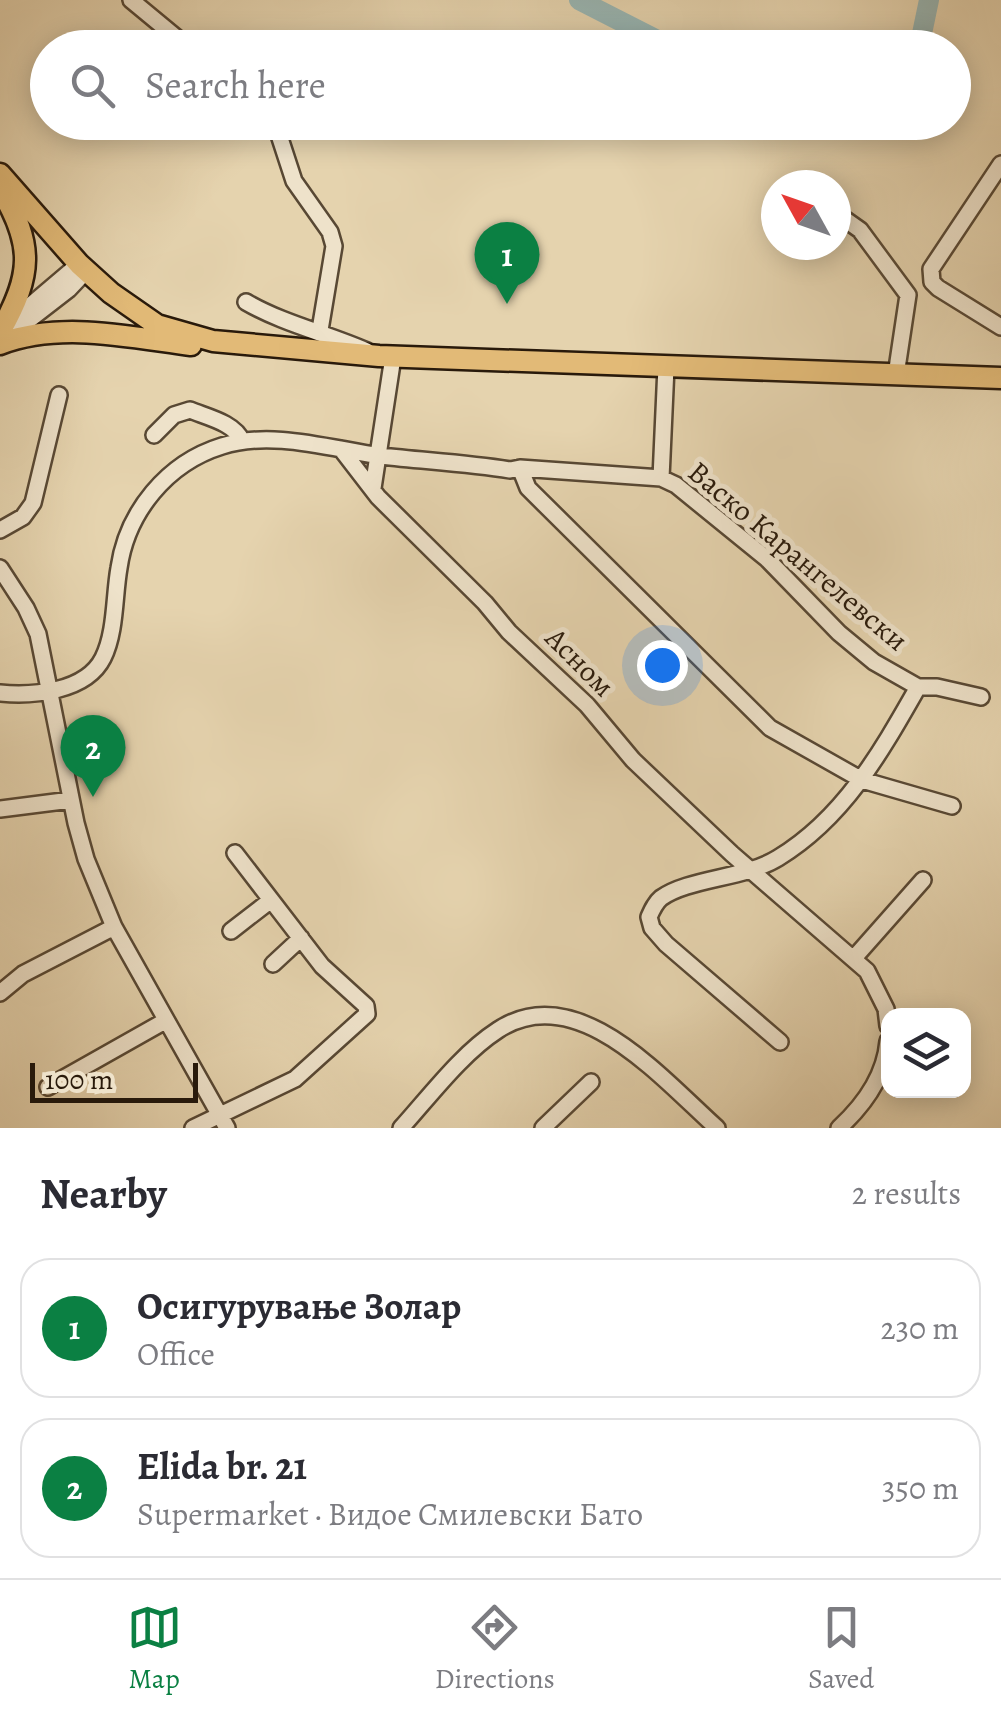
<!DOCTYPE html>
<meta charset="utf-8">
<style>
body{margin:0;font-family:Alegreya,serif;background:#f7f7f7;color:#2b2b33}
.controls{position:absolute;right:30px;bottom:30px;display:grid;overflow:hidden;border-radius:20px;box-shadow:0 5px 25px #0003}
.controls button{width:90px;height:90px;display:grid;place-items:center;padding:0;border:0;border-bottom:2px solid #e1e1e2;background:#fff;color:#2b2b33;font:50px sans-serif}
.compass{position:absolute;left:761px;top:170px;width:90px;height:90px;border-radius:50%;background:#fff;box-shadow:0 5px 25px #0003;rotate:310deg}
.scale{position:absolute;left:30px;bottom:25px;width:168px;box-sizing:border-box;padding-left:10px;border:5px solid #291a0b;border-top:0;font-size:28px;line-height:35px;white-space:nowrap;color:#291a0b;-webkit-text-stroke:8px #eee2ca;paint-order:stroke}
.you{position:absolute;left:662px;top:665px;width:35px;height:35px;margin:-25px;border:8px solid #fff;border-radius:50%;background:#1a73e8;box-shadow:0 0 0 15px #1a73e833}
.badge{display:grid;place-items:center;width:65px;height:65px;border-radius:50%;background:#0b8043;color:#fff;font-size:32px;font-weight:700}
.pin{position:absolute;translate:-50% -82px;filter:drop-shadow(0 2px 5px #0008)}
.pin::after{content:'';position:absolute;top:52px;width:35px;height:30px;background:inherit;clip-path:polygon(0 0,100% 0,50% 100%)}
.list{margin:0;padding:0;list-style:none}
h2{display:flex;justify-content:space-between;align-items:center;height:130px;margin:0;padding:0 40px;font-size:42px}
h2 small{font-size:32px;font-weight:400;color:#7c7c81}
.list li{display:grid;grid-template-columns:65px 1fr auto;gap:30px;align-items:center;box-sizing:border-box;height:140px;margin:0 20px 20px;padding:0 20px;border:2px solid #e1e1e2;border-radius:30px}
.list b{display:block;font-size:38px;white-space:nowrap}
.list p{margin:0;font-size:32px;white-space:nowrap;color:#7c7c81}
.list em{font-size:32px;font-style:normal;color:#7c7c81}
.icon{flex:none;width:55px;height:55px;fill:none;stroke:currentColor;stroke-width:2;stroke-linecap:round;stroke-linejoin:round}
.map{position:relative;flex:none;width:1001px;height:1128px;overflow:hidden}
.search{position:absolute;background:#fff;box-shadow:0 5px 25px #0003;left:30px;right:30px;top:30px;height:110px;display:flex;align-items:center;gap:25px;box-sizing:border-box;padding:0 35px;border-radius:55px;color:#7c7c81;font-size:38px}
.sheet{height:450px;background:#fff}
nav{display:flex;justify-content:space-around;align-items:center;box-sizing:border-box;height:140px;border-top:2px solid #e1e1e2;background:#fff;font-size:28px;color:#7c7c81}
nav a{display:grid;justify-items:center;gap:5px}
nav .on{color:#0b8043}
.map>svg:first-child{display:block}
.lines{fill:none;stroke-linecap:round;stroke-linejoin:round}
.river{stroke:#99b6b3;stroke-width:20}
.minor-casing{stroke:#584834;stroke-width:20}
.major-casing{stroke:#291a0b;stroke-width:25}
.minor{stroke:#eee2ca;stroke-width:15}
.major{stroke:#e2ba77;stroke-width:20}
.labels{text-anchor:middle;stroke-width:10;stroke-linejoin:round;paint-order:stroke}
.street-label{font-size:30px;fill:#291a0b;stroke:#eee2ca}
</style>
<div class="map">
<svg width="1001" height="1128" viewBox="0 0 1001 1128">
<rect width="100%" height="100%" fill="#e5d3ae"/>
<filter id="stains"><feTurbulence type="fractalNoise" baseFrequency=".002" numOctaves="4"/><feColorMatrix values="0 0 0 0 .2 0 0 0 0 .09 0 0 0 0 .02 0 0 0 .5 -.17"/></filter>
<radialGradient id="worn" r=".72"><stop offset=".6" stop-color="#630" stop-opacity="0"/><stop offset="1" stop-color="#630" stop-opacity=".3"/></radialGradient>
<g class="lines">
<!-- river -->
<path class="river" d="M 579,0 L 673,48
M 919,48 L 929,0"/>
<defs>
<path id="minor" d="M 131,0 L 189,48
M 271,122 L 277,129 L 294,181 L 330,232 L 334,246 L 320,330
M 1001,164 L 931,269 L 932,282 L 938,288 L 1001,327
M 836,213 L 860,230 L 908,295 L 896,375
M 246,302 C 284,324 326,333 367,351
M 6,326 L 79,264
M 7,337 L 69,289 L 86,271
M 154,435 L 174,415 L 190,410 C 207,417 235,423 242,441
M 341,449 L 378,497 L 485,603 L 509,632 L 587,705 L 633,760 L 732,854 L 867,971 L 886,1009 L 888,1026
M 520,468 L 661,478 L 676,485 L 767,559 L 839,633 L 874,662 L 918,687
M 661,478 L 666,367
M 373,488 L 393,357
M 0,530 L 23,517 L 33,503 L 59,395
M 0,568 L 26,608 L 38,634 L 76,823 L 86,859 L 114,927 L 227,1128
M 0,693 C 33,696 86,692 103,658 C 116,632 114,596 119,568 C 127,512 167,463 222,446 C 272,430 331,449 381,456 C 424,461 467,463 510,470 L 520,468 L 528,488 L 770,728 L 862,780 L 952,806
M 0,809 L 71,800
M 231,931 L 271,900
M 854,958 L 923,880
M 273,964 L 301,938
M 0,993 L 23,974 L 114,927
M 780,1042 L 666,944 L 652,928 L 649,917 C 652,910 655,903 661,898 C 689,878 744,879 778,858 C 844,818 881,752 918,687 L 937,687 L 981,697
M 48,1087 L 165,1021
M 193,1128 L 295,1079 L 367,1014 L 366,1006 L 322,966 L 235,853
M 401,1128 C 430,1096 461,1054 498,1030 C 577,978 662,1079 717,1128
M 543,1128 L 591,1082
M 839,1128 C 864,1105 885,1076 888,1041"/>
<path id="major" d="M 0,174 L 79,264 L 111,293 L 157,325 L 213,341 L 379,356 L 1001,378
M 1,330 C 32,275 34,245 1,190
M 0,344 C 60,321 129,337 191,345"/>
</defs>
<!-- minor casing -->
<use href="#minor" class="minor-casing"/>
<!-- major casing -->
<use href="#major" class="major-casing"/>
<!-- minor -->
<use href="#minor" class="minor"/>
<!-- major -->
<use href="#major" class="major"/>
</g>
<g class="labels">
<!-- street labels -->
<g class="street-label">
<text transform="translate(798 556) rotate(40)" y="10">Васко Карангелевски</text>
<text transform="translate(580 662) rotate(45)" y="10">Асном</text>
</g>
</g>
<rect width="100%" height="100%" filter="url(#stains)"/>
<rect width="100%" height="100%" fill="url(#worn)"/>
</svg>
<div class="controls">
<button><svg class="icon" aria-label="layers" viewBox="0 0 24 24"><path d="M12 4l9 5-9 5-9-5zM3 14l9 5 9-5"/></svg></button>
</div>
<svg class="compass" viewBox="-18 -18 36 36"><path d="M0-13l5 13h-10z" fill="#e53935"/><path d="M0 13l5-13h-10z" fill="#7c7c81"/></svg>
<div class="scale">100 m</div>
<div class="you"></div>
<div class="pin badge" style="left:507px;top:304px">1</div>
<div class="pin badge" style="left:93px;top:797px">2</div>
<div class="search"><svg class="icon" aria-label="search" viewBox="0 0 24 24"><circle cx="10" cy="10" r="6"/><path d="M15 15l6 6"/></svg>Search here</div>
</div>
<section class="sheet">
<h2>Nearby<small>2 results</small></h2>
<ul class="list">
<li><span class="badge">1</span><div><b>Осигурување Золар</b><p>Office</p></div><em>230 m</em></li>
<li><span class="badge">2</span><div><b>Elida br. 21</b><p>Supermarket · Видое Смилевски Бато</p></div><em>350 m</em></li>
</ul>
</section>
<nav>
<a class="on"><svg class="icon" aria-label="map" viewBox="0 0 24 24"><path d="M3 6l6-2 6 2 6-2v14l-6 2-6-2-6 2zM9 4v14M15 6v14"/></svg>Map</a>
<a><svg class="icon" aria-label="directions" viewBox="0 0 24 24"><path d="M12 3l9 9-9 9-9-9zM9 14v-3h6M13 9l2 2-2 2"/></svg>Directions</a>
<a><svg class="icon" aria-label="saved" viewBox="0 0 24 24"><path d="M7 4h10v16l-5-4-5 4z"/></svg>Saved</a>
</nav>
